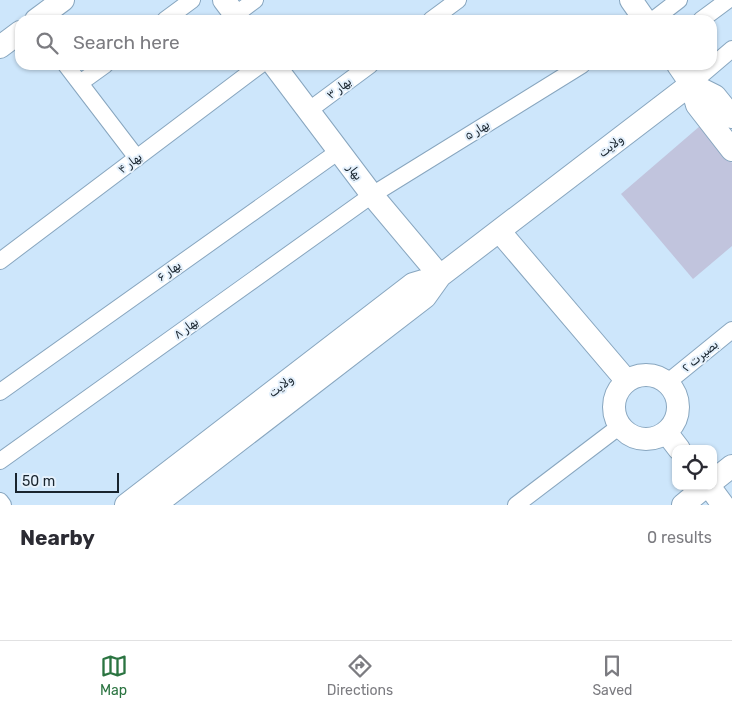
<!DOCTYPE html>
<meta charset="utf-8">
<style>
body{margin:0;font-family:Rubik,"Noto Naskh Arabic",sans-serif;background:#f7f7f7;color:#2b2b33}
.controls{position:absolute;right:15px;bottom:15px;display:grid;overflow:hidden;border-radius:10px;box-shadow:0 1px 4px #0004}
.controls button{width:45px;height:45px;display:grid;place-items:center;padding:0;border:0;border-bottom:1px solid #e1e1e2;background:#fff;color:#2b2b33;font:25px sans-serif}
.scale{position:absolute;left:15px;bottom:12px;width:104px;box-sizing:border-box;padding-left:5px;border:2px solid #18242e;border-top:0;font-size:14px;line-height:18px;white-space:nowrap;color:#18242e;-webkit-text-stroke:4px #e5f1fc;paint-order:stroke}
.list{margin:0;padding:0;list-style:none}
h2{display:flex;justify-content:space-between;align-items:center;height:65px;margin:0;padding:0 20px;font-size:21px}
h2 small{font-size:16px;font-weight:400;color:#7c7c81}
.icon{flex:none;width:28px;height:28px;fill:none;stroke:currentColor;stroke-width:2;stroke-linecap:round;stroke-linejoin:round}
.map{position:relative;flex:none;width:732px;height:505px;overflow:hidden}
.search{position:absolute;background:#fff;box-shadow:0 1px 4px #0004;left:15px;right:15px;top:15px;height:55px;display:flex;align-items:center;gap:12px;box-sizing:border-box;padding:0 18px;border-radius:15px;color:#7c7c81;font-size:19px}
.sheet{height:135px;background:#fff}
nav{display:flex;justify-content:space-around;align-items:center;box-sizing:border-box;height:70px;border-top:1px solid #e1e1e2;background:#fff;font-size:14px;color:#7c7c81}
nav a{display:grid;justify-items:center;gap:2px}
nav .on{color:#2b7441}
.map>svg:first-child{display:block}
.green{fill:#c1c4dd}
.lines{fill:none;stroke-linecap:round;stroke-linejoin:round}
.street-casing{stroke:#88a6bf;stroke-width:18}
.secondary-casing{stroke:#88a6bf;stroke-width:24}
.street{stroke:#fff;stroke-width:16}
.secondary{stroke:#fff;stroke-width:22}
.labels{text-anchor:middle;stroke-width:4;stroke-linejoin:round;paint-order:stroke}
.street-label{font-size:12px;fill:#18242e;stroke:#e5f1fc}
</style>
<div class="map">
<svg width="732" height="505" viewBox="0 0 732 505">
<rect width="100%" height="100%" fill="#cde6fb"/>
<!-- green -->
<path class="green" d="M 700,126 L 732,163 L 732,246 L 693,279 L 621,194 Z"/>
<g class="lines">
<defs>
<path id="street" d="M 235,15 L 255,0
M 165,20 L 192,0
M 431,20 L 458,0
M 653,20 L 679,0
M 701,20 L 728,0
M 66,65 L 137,158
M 80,83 L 105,65
M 691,84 L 732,49
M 308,111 L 370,65
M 0,261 L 260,65
M 668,382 L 732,330
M 0,392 L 339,151
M 0,461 L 372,195 L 582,65
M 0,501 L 3,505
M 516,505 L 620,426"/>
<path id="secondary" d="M 224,0 L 239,20
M 631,0 L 645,20
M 36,20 L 63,0
M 0,47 L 20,32
M 274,65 L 372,195 L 440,276
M 678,65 L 691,84 L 697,105 L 732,150
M 691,84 L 715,96 L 732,117
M 500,232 L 626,380
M614 407a32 32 0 1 1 64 0a32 32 0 1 1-64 0Z
M 666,432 L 679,449
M 713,481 L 732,466
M 709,486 L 723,505
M 126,505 L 413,284 L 440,276
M 155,505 L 425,297 L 440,276 L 691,84
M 683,505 L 706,486"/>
</defs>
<!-- street casing -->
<use href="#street" class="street-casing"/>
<!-- secondary casing -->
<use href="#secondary" class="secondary-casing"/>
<!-- street -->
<use href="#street" class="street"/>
<!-- secondary -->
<use href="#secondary" class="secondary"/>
</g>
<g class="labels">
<!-- street labels -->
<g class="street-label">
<text transform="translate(339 88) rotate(-37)" y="4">بهار ۳</text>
<text transform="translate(477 130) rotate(-32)" y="4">بهار ۵</text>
<text transform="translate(611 146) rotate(-38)" y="4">ولایت</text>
<text transform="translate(130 163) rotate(-37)" y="4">بهار ۴</text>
<text transform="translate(355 172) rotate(53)" y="4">بهار</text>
<text transform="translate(169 271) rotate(-35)" y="4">بهار ۶</text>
<text transform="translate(186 328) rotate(-36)" y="4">بهار ۸</text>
<text transform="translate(700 356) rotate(-39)" y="4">بصیرت ۲</text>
<text transform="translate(281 386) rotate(-38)" y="4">ولایت</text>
</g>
</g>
</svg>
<div class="controls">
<button><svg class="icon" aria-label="locate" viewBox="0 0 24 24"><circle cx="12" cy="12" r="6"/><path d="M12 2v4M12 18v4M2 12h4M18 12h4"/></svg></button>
</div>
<div class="scale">50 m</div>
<div class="search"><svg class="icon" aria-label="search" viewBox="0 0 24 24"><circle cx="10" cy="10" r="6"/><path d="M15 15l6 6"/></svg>Search here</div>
</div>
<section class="sheet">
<h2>Nearby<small>0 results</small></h2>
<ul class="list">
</ul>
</section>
<nav>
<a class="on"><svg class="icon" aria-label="map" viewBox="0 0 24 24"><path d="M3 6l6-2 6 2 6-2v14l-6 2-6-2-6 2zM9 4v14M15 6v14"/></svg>Map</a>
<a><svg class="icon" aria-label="directions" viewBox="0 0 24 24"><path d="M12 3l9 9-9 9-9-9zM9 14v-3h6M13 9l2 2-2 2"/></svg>Directions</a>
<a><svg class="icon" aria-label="saved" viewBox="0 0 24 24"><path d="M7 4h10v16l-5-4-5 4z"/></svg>Saved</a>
</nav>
